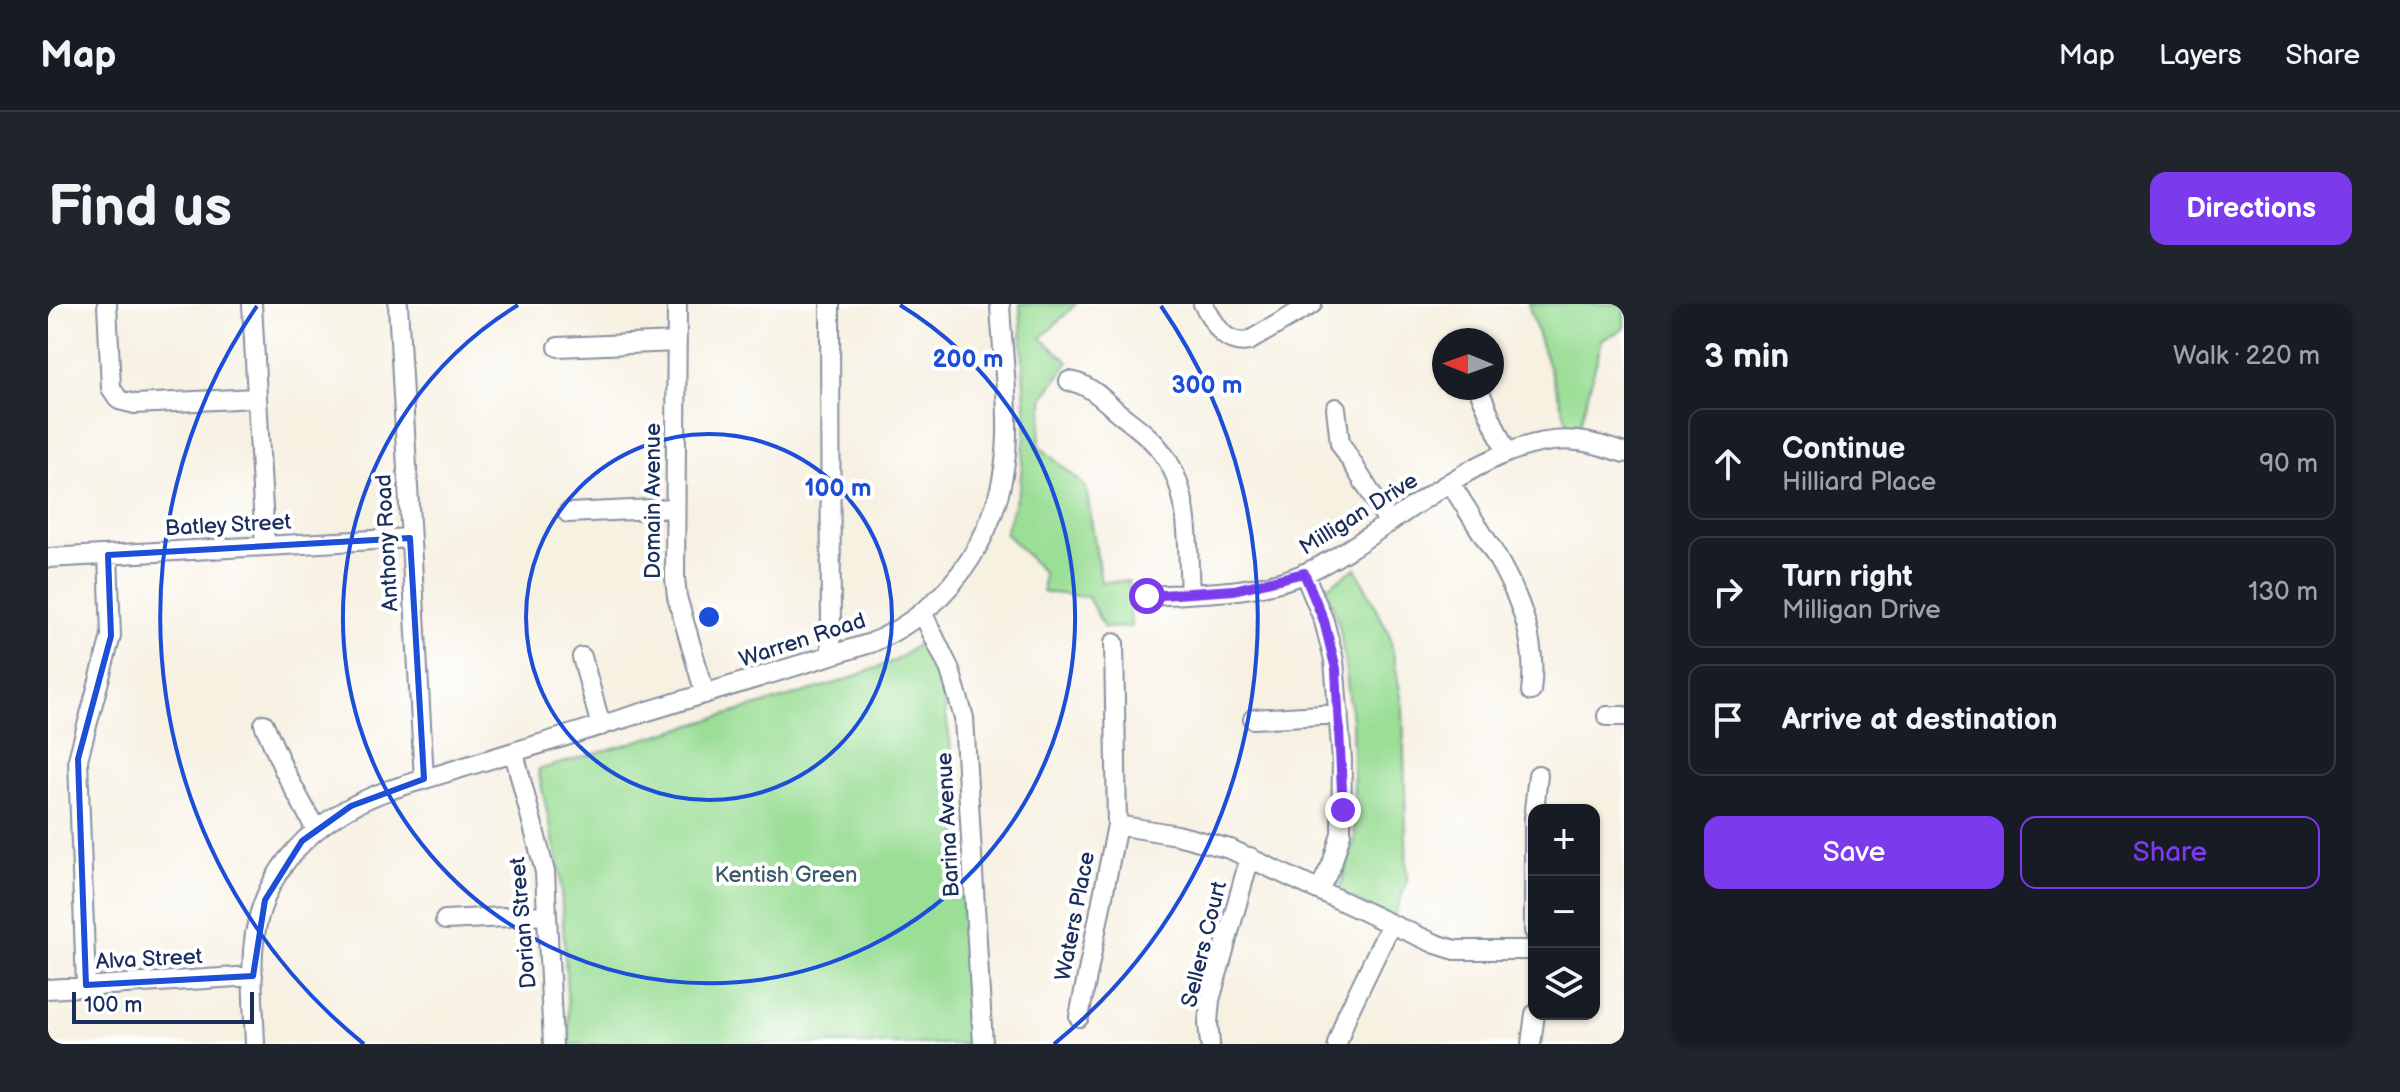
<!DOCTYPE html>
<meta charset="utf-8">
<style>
body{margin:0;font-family:"Balsamiq Sans",sans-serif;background:#20242c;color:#f1f3f6}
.controls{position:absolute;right:24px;bottom:24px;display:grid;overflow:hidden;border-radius:16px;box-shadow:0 2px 6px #0004}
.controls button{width:72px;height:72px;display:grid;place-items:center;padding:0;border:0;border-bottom:2px solid #363941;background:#171b24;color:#f1f3f6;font:40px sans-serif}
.compass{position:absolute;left:1384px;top:24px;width:72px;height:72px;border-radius:50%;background:#171b24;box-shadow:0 2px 6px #0004;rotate:271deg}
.scale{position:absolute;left:24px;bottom:20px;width:182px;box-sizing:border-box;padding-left:8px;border:4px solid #1b2f5e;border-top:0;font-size:22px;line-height:28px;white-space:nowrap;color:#1b2f5e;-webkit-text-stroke:6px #fff;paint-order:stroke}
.stop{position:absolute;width:24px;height:24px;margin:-18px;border:6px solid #7c3aed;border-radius:50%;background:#fff}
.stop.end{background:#7c3aed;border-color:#fff;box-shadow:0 2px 8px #0008}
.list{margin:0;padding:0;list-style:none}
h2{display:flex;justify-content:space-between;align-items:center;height:104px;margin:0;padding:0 32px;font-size:34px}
h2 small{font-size:26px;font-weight:400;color:#9ea1a6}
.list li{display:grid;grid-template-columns:52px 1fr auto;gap:24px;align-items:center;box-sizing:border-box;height:112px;margin:0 16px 16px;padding:0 16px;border:2px solid #363941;border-radius:16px}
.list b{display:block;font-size:30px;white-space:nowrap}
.list p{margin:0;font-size:26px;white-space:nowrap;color:#9ea1a6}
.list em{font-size:26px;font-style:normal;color:#9ea1a6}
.actions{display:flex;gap:16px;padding:24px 32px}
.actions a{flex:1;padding:18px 0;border:2px solid #7c3aed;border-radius:16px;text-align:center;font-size:28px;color:#7c3aed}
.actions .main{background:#7c3aed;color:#fff}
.icon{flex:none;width:44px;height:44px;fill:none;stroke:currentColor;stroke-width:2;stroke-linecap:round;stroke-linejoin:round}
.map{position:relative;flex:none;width:1576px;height:740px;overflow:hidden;border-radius:16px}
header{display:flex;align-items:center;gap:48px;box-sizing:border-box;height:112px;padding:0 40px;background:#171b24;border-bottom:2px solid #363941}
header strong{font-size:38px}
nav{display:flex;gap:44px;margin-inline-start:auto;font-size:28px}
.intro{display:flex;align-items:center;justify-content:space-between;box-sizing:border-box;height:192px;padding:0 48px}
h1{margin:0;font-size:56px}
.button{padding:20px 36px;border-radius:16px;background:#7c3aed;color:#fff;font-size:28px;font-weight:700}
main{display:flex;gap:48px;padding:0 48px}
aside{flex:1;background:#171b24;border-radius:16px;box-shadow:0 2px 6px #0004}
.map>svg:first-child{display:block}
.green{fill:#9bde96;stroke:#5b867a;stroke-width:2}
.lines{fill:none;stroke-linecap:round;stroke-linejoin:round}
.minor-casing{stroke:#8990a0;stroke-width:22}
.minor{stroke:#fff;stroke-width:18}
.route{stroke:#7c3aed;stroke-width:10}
.marked{fill:none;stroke:#1d4ed8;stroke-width:6;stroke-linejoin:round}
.ring{fill:none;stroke:#1d4ed8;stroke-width:4}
.labels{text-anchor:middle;stroke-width:8;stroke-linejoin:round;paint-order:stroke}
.street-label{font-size:22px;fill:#1b2f5e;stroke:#fff}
.park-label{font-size:22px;fill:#3b5b6c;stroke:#fff}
.centre{fill:#1d4ed8;stroke:#fff;stroke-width:4}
.ring-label{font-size:24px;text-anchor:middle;font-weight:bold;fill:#1d4ed8;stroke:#fff;stroke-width:8;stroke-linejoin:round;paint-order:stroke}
</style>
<header>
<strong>Map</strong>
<nav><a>Map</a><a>Layers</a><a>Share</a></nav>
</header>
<div class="intro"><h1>Find us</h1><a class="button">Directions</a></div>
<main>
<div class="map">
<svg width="1576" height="740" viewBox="0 0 1576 740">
<rect width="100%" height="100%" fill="#fff"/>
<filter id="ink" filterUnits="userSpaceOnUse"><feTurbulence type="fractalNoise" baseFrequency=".0125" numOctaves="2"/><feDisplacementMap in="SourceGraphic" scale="16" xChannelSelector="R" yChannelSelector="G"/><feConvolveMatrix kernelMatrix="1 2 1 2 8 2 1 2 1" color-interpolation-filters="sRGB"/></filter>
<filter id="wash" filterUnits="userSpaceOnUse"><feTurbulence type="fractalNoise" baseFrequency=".006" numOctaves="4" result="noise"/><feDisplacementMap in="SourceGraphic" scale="32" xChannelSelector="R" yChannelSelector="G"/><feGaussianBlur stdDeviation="1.8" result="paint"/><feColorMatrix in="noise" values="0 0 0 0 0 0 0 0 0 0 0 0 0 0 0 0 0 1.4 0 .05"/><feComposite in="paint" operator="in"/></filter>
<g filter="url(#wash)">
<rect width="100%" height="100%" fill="#f7f1e2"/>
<!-- green -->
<path class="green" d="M 972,0 L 1028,0 L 993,34 L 1021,58 L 996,92 L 991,142 L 1038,183 L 1053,278 L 1081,277 L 1083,323 L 1056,324 L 1040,293 L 995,288 L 995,268 L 957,229 L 972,182 L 978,119 Z
M 1480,0 L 1576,0 L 1576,25 L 1554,36 L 1531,124 L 1521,124 Z
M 1308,264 L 1342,332 L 1355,404 L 1359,577 L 1345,615 L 1291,587 L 1307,535 L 1304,415 L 1292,325 L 1278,284 Z
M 873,338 L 894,385 L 905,457 L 924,740 L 522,740 L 512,567 L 490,466 L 795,377 L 848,356 Z"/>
</g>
<g filter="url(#ink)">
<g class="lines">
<defs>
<path id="minor" d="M 59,0 L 63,84 L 71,96 L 87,100 L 208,94
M 204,0 L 217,242
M 350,0 L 376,475
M 629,0 L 627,274 L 629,293 L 657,390
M 782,0 L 783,351
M 1155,0 C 1167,19 1175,42 1201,37 L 1264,0
M 510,43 L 629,38
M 1021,77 C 1042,80 1057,97 1072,110 C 1086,121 1102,132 1113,147 C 1144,186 1139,242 1142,289
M 1430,84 L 1458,148
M 1288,104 L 1292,139 L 1341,219
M 1403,180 C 1442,244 1494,308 1483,387
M 520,209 L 627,204
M 0,254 L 362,234
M 1256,269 L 1276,317 L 1286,356 L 1294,456 L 1293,529 L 1284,560 L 1271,586
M 1099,292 C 1150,289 1206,290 1255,270 C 1337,235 1438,127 1529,137 C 1545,138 1561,144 1576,149
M 874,308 L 902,366 L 916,414 L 935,740
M 534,353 L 553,422
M 1559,412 L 1576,412
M 1205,415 L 1291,410
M 216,420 L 236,466 L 267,524
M 466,449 L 497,568 L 505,740
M 1486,506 L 1490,471
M 1486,513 L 1486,627
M 1069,521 L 1129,531 L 1182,545 L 1343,620 L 1299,711 L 1289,740
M 397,616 L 499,611
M 1343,620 L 1388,640 L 1407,646 L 1486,646
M 38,681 L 30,455 L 63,332 L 60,251
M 0,685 L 205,672
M 1031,713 L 1069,521 L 1066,339
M 207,740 C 206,709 203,677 205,647 C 211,565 268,512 341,486 L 823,339 C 908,302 957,222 959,130 C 960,87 954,43 952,0
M 1162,740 L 1160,719 L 1162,696 L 1202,553
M 1483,740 L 1487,710"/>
</defs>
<!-- minor casing -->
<use href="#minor" class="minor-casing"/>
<!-- minor -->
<use href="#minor" class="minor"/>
</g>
</g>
<g class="lines" filter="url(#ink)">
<!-- route -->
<path class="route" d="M 1099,292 L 1186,286 L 1256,269 L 1276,317 L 1288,365 L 1295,506"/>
</g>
<!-- marked area -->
<path class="marked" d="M 362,234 L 376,475 L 303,502 L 254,537 L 217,596 L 205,672 L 38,681 L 30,455 L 63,332 L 60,251 Z"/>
<!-- distance rings -->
<g class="ring">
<circle cx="661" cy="313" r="183"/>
<path d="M852 1A366 366 0 1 1 470 1"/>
<path d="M316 740A549 549 0 0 1 209 2M1113 2A549 549 0 0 1 1006 740"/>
</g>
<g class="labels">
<!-- street labels -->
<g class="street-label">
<text transform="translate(604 197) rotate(-90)" y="8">Domain Avenue</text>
<text transform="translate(1310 209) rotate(-32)" y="8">Milligan Drive</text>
<text transform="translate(180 220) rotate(-3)" y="8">Batley Street</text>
<text transform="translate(338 239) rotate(-93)" y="8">Anthony Road</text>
<text transform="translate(754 335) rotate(-18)" y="8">Warren Road</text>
<text transform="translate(899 521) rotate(-93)" y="8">Barina Avenue</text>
<text transform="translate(1026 612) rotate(-79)" y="8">Waters Place</text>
<text transform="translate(474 619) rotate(-95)" y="8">Dorian Street</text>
<text transform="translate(1155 640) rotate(-76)" y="8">Sellers Court</text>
<text transform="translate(101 654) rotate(-3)" y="8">Alva Street</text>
</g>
<!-- park labels -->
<g class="park-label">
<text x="738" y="578">Kentish Green</text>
</g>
</g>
<circle cx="661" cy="313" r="12" class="centre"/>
<g class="ring-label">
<text x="920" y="63">200 m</text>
<text x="1159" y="89">300 m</text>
<text x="790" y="192">100 m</text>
</g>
</svg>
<div class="controls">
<button>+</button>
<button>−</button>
<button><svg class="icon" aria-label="layers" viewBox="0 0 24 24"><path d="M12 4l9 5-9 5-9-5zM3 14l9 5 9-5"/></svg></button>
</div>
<svg class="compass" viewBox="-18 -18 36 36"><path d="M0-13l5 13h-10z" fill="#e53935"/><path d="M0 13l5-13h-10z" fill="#9ea1a6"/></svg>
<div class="scale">100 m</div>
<div class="stop" style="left:1099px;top:292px"></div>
<div class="stop end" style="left:1295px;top:506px"></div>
</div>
<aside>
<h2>3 min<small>Walk · 220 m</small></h2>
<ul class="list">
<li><svg class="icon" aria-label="ahead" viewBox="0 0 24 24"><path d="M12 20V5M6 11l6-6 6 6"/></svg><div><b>Continue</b><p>Hilliard Place</p></div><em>90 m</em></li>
<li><svg class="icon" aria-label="right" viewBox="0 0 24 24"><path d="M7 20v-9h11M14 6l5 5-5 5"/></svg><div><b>Turn right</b><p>Milligan Drive</p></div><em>130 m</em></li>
<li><svg class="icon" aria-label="arrive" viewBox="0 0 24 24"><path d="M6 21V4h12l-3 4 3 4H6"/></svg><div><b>Arrive at destination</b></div></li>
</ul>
<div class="actions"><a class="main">Save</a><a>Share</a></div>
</aside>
</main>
